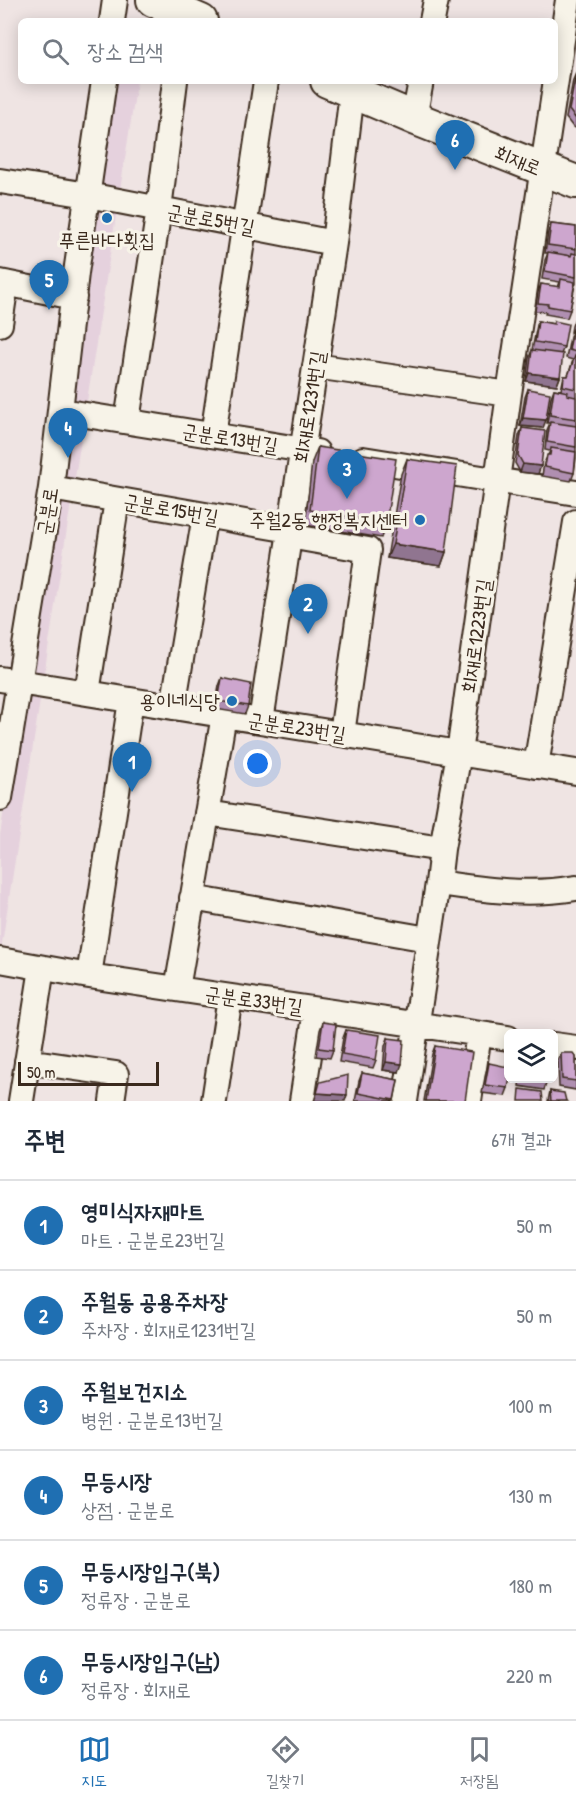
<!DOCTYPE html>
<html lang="ko">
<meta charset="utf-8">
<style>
body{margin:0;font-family:"Patrick Hand","Poor Story",sans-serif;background:#f6f6f7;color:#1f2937}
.controls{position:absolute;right:18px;bottom:18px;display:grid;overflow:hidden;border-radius:9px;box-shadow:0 3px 15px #0003}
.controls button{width:54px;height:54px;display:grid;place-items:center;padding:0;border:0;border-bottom:2px solid #e0e1e3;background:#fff;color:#1f2937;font:30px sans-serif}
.scale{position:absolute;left:18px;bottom:15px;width:141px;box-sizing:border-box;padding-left:6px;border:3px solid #3b2a1e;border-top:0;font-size:16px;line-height:21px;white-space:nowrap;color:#3b2a1e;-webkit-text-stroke:4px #f7f3e8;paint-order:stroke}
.you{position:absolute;left:258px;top:764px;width:21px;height:21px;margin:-15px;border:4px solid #fff;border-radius:50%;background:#1a73e8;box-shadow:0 0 0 9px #1a73e833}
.badge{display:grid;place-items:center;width:39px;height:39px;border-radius:50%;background:#1f6fb2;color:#fff;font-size:20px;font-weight:700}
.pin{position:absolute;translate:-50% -50px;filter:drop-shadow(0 2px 3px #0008)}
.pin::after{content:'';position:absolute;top:32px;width:21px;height:18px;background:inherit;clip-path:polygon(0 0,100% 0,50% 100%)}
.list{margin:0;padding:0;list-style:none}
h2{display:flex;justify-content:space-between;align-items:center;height:78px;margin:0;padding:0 24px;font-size:26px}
h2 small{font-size:20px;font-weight:400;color:#747a83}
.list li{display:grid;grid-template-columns:39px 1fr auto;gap:18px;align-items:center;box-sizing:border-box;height:90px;padding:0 24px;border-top:2px solid #e0e1e3}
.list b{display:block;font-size:22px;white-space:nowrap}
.list p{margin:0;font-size:20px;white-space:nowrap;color:#747a83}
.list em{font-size:20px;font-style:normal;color:#747a83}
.icon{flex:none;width:33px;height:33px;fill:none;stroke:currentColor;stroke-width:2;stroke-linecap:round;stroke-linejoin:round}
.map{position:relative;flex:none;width:576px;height:1101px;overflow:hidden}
.search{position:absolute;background:#fff;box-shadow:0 3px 15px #0003;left:18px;right:18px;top:18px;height:66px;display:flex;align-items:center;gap:15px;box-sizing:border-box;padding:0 21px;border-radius:9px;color:#747a83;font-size:22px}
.sheet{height:618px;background:#fff}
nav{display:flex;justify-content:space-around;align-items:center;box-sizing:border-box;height:84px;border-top:2px solid #e0e1e3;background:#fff;font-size:16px;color:#747a83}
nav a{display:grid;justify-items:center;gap:3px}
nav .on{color:#1f6fb2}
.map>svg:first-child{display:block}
.built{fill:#e5d1dd}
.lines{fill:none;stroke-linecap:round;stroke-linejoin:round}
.minor-casing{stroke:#3b2a1e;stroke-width:28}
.major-casing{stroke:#3b2a1e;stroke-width:36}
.minor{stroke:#f7f3e8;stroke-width:24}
.major{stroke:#f7f3e8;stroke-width:32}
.wall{fill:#b08fb1;stroke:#3b2a1e;stroke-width:1.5}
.shaded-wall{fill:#907490;stroke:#3b2a1e;stroke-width:1.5}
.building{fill:#cda6ce;stroke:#3b2a1e;stroke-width:1.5}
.poi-dot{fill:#1f6fb2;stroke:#f7f3e8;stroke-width:2}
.labels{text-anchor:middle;stroke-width:6;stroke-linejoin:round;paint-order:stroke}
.street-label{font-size:20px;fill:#3b2a1e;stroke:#f7f3e8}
.poi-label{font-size:20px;fill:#3b2a1e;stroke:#f7f3e8;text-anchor:end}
</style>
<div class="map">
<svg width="576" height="1101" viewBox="0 0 576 1101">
<rect width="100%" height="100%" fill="#efe4e3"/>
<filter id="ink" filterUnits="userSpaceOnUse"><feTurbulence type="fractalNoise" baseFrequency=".0167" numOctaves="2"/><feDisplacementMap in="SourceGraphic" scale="12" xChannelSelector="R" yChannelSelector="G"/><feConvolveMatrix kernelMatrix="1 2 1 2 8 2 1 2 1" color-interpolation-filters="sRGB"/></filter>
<g filter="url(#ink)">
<!-- built -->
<path class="built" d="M 116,81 L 137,82 L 0,956 L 0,835 Z"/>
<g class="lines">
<defs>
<path id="minor" d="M 112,21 L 115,0
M 432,21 L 436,0
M 414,118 L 421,81
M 0,181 L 88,195 L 334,243
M 0,282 L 74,297
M 0,324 L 6,283
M 315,366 L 509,394
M 61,411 L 317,452
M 127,421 L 159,209 L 175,81
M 213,435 L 266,81
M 363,459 L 576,493
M 51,488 L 290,530
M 289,536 L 368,550 L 342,734
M 0,679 L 576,772
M 87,693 L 117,500
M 173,707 L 205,515
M 261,721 L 334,243 L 352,92
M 536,766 L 576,522
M 0,798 L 51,488 L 76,273 L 104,81
M 207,813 L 442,849
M 438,883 C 486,890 528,896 576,888
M 192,898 L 428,939
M 0,960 L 89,976 L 508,1038
M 89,976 L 131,700
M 177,989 L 224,715
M 554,1045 L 576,1048
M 27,1061 L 116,1074 L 112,1101
M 21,1101 L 42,968
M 214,1101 L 230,997
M 302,1101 L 316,1010
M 405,1101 L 438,883 L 442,849 L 459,753 L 509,394 L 568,0
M 469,1101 L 479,1034"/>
<path id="major" d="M 153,0 L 201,21
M 327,81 L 414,118 L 576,182"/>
</defs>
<!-- minor casing -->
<use href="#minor" class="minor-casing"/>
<!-- major casing -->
<use href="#major" class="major-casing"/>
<!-- minor -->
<use href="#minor" class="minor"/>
<!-- major -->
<use href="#major" class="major"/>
</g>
<!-- wall -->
<path class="wall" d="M 576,73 L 576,128 L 573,127 L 566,118 L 573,80 Z
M 551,224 L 576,227 L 576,284 L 575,285 L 570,310 L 567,318 L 545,314 L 546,312 L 535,311 L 538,292 L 541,284 L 558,287 L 560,282 L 542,279 L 545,260 L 548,253 L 545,253 L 548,232 Z
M 575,318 L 576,318 L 576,459 L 574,473 L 571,481 L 542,476 L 544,463 L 550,451 L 545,450 L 547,430 L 550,423 L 547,423 L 551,397 L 554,389 L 561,390 L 564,376 L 568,376 L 573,360 L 566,358 L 570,337 L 572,332 L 571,332 L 572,326 Z
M 538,321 L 553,324 L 554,321 L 564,347 L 561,354 L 560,377 L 557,385 L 526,381 L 529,358 L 532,350 L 536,330 Z
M 528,389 L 543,428 L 520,426 L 525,397 Z
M 522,428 L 538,474 L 520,472 L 515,463 L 519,436 Z
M 318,447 L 386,523 L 381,538 L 305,525 L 312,462 Z
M 407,459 L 446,552 L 441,566 L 387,558 L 401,474 Z
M 222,678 L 248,706 L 245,714 L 215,709 L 219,686 Z
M 323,1022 L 333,1050 L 330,1058 L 316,1056 L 320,1030 Z
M 346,1030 L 376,1060 L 373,1068 L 339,1062 L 343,1038 Z
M 388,1038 L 399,1072 L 383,1070 L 385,1046 Z
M 435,1046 L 465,1101 L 424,1101 L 432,1054 Z
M 561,1053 L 576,1057 L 576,1090 L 559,1087 L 558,1061 Z
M 489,1063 L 508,1088 L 505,1096 L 482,1093 L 486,1072 Z
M 362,1073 L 398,1080 L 394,1101 L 355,1101 L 359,1081 Z
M 520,1078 L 548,1078 L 544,1090 L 519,1086 Z
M 550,1091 L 566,1101 L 548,1101 Z"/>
<!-- shaded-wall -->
<path class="shaded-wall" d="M 529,373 L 560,377 L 557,385 L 526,381 Z
M 523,418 L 546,420 L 543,428 L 520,426 Z
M 523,464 L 541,466 L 538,474 L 520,472 Z
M 393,544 L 446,552 L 441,566 L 387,558 Z
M 386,1062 L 402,1064 L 399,1072 L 383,1070 Z
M 317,1093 L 347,1095 L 345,1101 L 314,1101 Z"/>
<!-- building -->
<path class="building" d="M 576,74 L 576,119 L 569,110 Z
M 551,224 L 576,227 L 576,249 L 548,245 Z
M 548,252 L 571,256 L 572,253 L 576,254 L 576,277 L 545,271 Z
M 561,279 L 575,282 L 570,310 L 548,306 L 548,304 L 538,303 L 541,284 L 560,287 Z
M 575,318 L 576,318 L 576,352 L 569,350 L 573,329 L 574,329 L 575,324 L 574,324 Z
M 538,321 L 554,324 L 554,321 L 568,324 L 564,347 L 535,342 Z
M 532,350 L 563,354 L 560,377 L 529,373 Z
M 575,356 L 576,356 L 576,389 L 563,386 L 564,376 L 568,376 Z
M 528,389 L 550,393 L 546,420 L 523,418 Z
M 554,389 L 568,392 L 567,395 L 576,397 L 576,419 L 550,415 Z
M 550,422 L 576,426 L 576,447 L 547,442 Z
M 522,428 L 545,431 L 541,466 L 523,464 L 518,455 Z
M 318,447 L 396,459 L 386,523 L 310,510 Z
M 551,448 L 576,452 L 574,473 L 545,467 L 547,455 L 550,455 Z
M 407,459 L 457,466 L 446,552 L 393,544 Z
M 222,678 L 251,684 L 248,706 L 218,701 Z
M 323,1022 L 336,1024 L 333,1050 L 319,1048 Z
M 346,1030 L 380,1035 L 376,1060 L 342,1054 Z
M 388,1038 L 404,1040 L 402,1064 L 386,1062 Z
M 435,1046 L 472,1052 L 465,1101 L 426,1101 Z
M 561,1053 L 573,1053 L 576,1057 L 576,1081 L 562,1079 Z
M 489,1063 L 508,1067 L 508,1078 L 510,1078 L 508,1088 L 485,1085 Z
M 362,1073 L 398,1080 L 394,1100 L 358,1093 Z
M 348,1075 L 347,1095 L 317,1093 L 320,1082 Z
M 522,1078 L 548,1078 L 547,1082 Z
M 520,1089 L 542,1092 L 543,1101 L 519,1101 Z
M 550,1091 L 564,1093 L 566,1101 L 551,1101 Z"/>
</g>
<!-- markers -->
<g class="poi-dot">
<circle cx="107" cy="218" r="6"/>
<circle cx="420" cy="520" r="6"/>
<circle cx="232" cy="701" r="6"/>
</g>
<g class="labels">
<!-- street labels -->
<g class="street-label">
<text transform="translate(518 160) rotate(22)" y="7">회재로</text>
<text transform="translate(211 219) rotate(11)" y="7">군분로5번길</text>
<text transform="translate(309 407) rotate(-81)" y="7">회재로1231번길</text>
<text transform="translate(230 438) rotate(9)" y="7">군분로13번길</text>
<text transform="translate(171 509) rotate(10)" y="7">군분로15번길</text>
<text transform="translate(47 511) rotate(-81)" y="7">군분로</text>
<text transform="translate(476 636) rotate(-82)" y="7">회재로1223번길</text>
<text transform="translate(297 727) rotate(9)" y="7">군분로23번길</text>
<text transform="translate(254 1000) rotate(8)" y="7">군분로33번길</text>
</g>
<!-- poi labels -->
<g class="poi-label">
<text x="107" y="247" text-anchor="middle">푸른바다횟집</text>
<text x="408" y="527">주월2동 행정복지센터</text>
<text x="220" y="708">용이네식당</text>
</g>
</g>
</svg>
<div class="controls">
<button><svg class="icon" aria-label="layers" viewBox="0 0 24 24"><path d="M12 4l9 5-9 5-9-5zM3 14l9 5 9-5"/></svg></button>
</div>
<div class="scale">50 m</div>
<div class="you"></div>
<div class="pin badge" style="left:132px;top:792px">1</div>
<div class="pin badge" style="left:308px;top:634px">2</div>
<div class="pin badge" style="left:347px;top:499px">3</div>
<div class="pin badge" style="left:68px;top:458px">4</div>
<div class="pin badge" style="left:49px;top:310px">5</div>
<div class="pin badge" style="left:455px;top:170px">6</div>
<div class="search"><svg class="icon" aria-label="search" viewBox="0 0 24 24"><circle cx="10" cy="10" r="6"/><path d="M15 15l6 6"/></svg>장소 검색</div>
</div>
<section class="sheet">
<h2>주변<small>6개 결과</small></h2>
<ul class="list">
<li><span class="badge">1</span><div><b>영미식자재마트</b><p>마트 · 군분로23번길</p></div><em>50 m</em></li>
<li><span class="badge">2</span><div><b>주월동 공용주차장</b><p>주차장 · 회재로1231번길</p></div><em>50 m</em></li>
<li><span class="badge">3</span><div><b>주월보건지소</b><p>병원 · 군분로13번길</p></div><em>100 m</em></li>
<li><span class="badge">4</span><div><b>무등시장</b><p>상점 · 군분로</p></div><em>130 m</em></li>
<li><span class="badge">5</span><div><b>무등시장입구(북)</b><p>정류장 · 군분로</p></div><em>180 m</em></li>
<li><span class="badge">6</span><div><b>무등시장입구(남)</b><p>정류장 · 회재로</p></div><em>220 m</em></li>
</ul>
</section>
<nav>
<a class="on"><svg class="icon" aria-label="map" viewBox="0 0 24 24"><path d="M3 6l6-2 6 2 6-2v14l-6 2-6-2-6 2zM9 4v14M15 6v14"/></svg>지도</a>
<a><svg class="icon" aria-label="directions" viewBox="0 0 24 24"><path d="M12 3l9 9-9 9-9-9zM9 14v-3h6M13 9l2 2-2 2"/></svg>길찾기</a>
<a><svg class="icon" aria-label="saved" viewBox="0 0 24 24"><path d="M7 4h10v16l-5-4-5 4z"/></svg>저장됨</a>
</nav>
